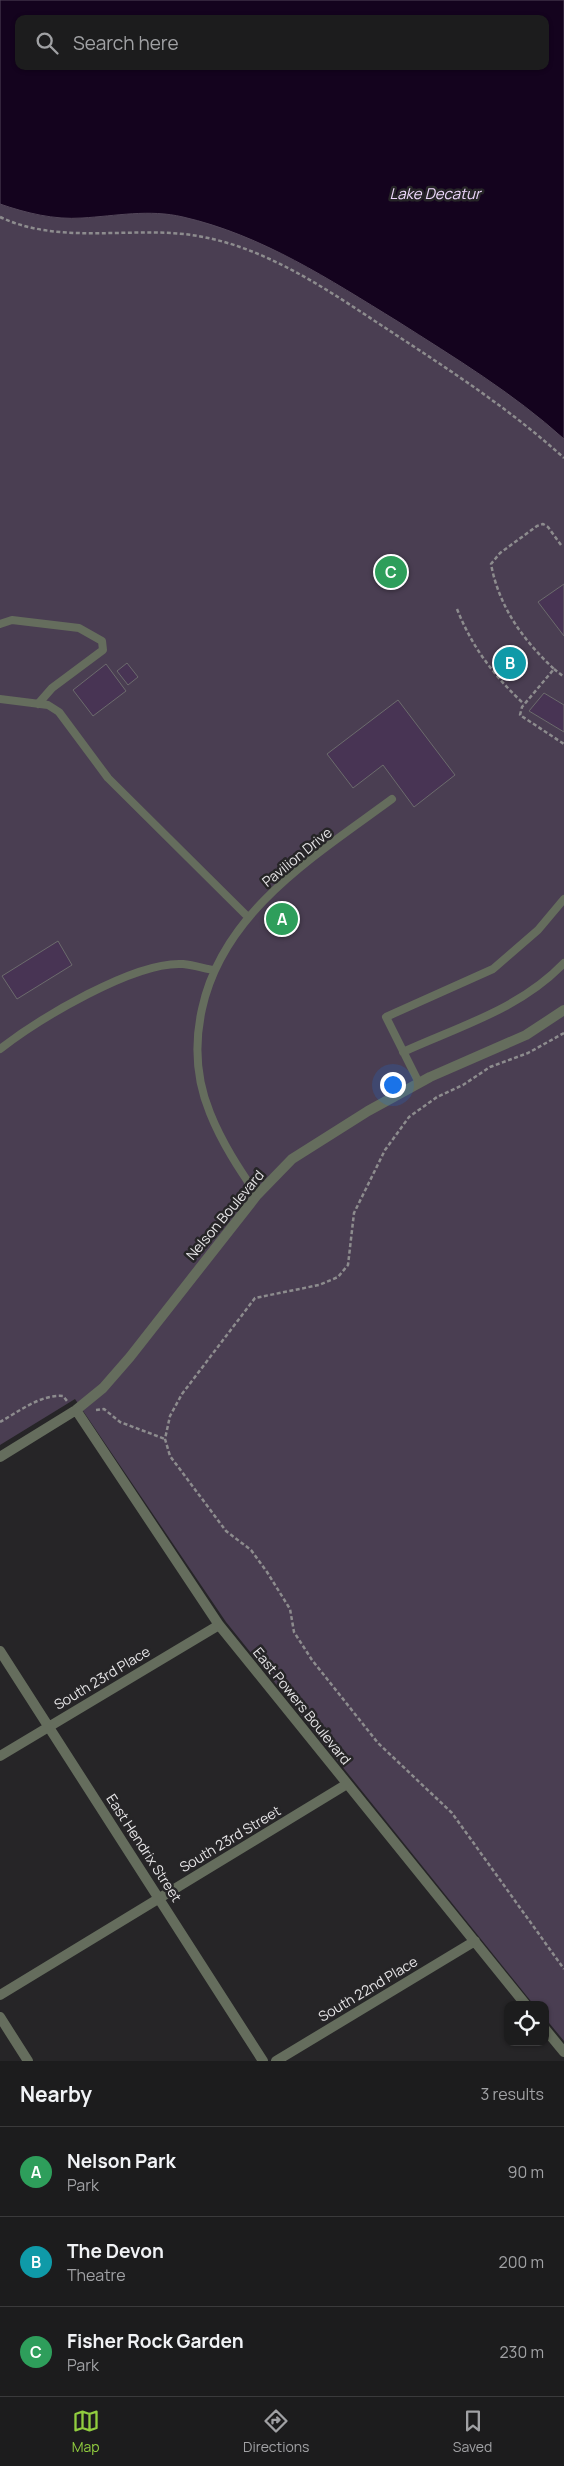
<!DOCTYPE html>
<style>
body{margin:0;font-family:Manrope,sans-serif;background:#29292a;color:#f1f3f6}
.controls{position:absolute;right:15px;bottom:15px;display:grid;overflow:hidden;border-radius:10px;box-shadow:0 1px 4px #0004}
.controls button{width:45px;height:45px;display:grid;place-items:center;padding:0;border:0;border-bottom:1px solid #3a3a3b;background:#1c1c1d;color:#f1f3f6;font:25px sans-serif}
.you{position:absolute;left:392px;top:1084px;width:18px;height:18px;margin:-12px;border:4px solid #fff;border-radius:50%;background:#1a73e8;box-shadow:0 0 0 8px #1a73e833}
.badge{display:grid;place-items:center;width:32px;height:32px;border-radius:50%;background:#91cd3f;color:#fff;font-size:16px;font-weight:700}
.pin{position:absolute;translate:-50% -50%;border:2px solid #fff;box-shadow:0 1px 5px #0006}
.list{margin:0;padding:0;list-style:none}
h2{display:flex;justify-content:space-between;align-items:center;height:65px;margin:0;padding:0 20px;font-size:21px}
h2 small{font-size:16px;font-weight:400;color:#a0a1a4}
.list li{display:grid;grid-template-columns:32px 1fr auto;gap:15px;align-items:center;box-sizing:border-box;height:90px;padding:0 20px;border-top:1px solid #3a3a3b}
.list b{display:block;font-size:19px;white-space:nowrap}
.list p{margin:0;font-size:16px;white-space:nowrap;color:#a0a1a4}
.list em{font-size:16px;font-style:normal;color:#a0a1a4}
.icon{flex:none;width:28px;height:28px;fill:none;stroke:currentColor;stroke-width:2;stroke-linecap:round;stroke-linejoin:round}
.map{position:relative;flex:none;width:564px;height:2061px;overflow:hidden}
.search{position:absolute;background:#1c1c1d;box-shadow:0 1px 4px #0004;left:15px;right:15px;top:15px;height:55px;display:flex;align-items:center;gap:12px;box-sizing:border-box;padding:0 18px;border-radius:10px;color:#a0a1a4;font-size:19px}
.sheet{height:335px;background:#1c1c1d}
nav{display:flex;justify-content:space-around;align-items:center;box-sizing:border-box;height:70px;border-top:1px solid #3a3a3b;background:#1c1c1d;font-size:14px;color:#a0a1a4}
nav a{display:grid;justify-items:center;gap:2px}
nav .on{color:#91cd3f}
.map>svg:first-child{display:block}
.green{fill:#4a3e52}
.water{fill:#14031e;stroke:#53465a;fill-rule:evenodd}
.building{fill:#483454;stroke:#6c6b6d}
.lines{fill:none;stroke-linecap:round;stroke-linejoin:round}
.path{stroke:#8d8c8e;stroke-width:2.5;stroke-dasharray:4 2.5;stroke-linecap:butt}
.lane{stroke:#656d5d;stroke-width:8}
.street{stroke:#656d5d;stroke-width:10}
.labels{text-anchor:middle;stroke-width:5;stroke-linejoin:round;paint-order:stroke}
.street-label{font-size:14px;fill:#e5e4e6;stroke:#262527}
.water-label{font-size:15px;font-style:italic;fill:#edd7fb;stroke:#262527}
</style>
<div class="map">
<svg width="564" height="2061" viewBox="0 0 564 2061">
<rect width="100%" height="100%" fill="#262527"/>
<!-- green -->
<path class="green" d="M 0,204 C 26,213 53,220 82,218 C 116,216 149,209 183,217 C 262,235 330,280 397,321 C 455,358 513,393 564,439 L 564,2041 L 545,2018 L 545,2005 L 534,2005 L 226,1622 L 75,1399 L 0,1445 Z"/>
<!-- water -->
<path class="water" d="M 0,0 L 564,0 L 564,439 C 513,393 455,358 397,321 C 330,280 262,235 183,217 C 149,209 116,216 82,218 C 54,220 26,213 0,204 ZM 19,19 L 545,19 L 545,66 L 19,66 Z"/>
<!-- building -->
<path class="building" d="M 564,584 L 564,636 L 538,602 Z
M 127,663 L 138,677 L 128,685 L 117,671 Z
M 106,664 L 126,691 L 93,716 L 73,690 Z
M 544,693 L 564,705 L 564,732 L 529,711 Z
M 398,700 L 455,775 L 414,807 L 383,765 L 353,788 L 327,754 Z
M 58,941 L 72,965 L 17,999 L 2,976 Z"/>
<g class="lines">
<!-- path -->
<path class="path" d="M 0,217 C 61,246 134,225 198,236 C 268,248 329,291 387,329 C 448,369 510,409 564,458
M 561,545 L 548,527 L 543,524 L 537,526 L 500,553 L 491,564 C 499,607 523,640 554,669 L 522,707 L 520,715 L 564,744
M 457,609 C 472,647 494,676 524,704
M 554,669 L 564,677
M 564,1033 L 528,1053 L 490,1067 L 463,1085 L 437,1097 L 409,1117 L 385,1150 L 354,1213 L 348,1265 L 338,1277 L 319,1285 L 255,1298 L 182,1394 L 170,1416 L 165,1439 L 170,1456 L 226,1531 L 251,1550 L 267,1572 L 290,1609 L 294,1632 L 312,1660 L 378,1743 L 452,1813 L 564,1969
M 96,1410 L 104,1409 L 120,1422 L 165,1439
M 0,1422 C 18,1412 41,1394 63,1396 L 67,1401"/>
<!-- lane -->
<path class="lane" d="M 0,624 L 12,620 L 79,628 L 102,641 L 103,650 L 52,688 L 38,704
M 0,699 L 48,705 L 59,712 L 108,778 L 248,917
M 0,1049 C 39,1019 134,961 183,964 C 193,965 203,968 213,970
M 403,1052 C 460,1026 520,1009 564,963
M 419,1083 L 386,1017 L 493,969 L 538,930 L 564,899
M 257,1195 C 239,1169 222,1143 210,1113 C 196,1079 194,1045 202,1009 C 223,911 316,855 392,799"/>
<!-- street -->
<path class="street" d="M 76,1410 L 219,1625 L 526,2005
M 0,1457 L 76,1410 L 103,1388 L 130,1357 L 257,1195 L 292,1159 L 368,1111 L 430,1077 L 526,1035 L 564,1010
M 0,1651 L 263,2061
M 0,1756 L 219,1625
M 0,1995 L 347,1784
M 0,2017 L 28,2061
M 545,2029 L 564,2052
M 276,2061 L 475,1941"/>
</g>
<g class="labels">
<!-- street labels -->
<g class="street-label">
<text transform="translate(297 857) rotate(-39)" y="5">Pavilion Drive</text>
<text transform="translate(225 1215) rotate(-50)" y="5">Nelson Boulevard</text>
<text transform="translate(102 1678) rotate(-31)" y="5">South 23rd Place</text>
<text transform="translate(302 1706) rotate(51)" y="5">East Powers Boulevard</text>
<text transform="translate(230 1839) rotate(-31)" y="5">South 23rd Street</text>
<text transform="translate(144 1848) rotate(57)" y="5">East Hendrix Street</text>
<text transform="translate(368 1989) rotate(-31)" y="5">South 22nd Place</text>
</g>
<!-- water labels -->
<g class="water-label">
<text x="435" y="199">Lake Decatur</text>
</g>
</g>
</svg>
<div class="controls">
<button><svg class="icon" aria-label="locate" viewBox="0 0 24 24"><circle cx="12" cy="12" r="6"/><path d="M12 2v4M12 18v4M2 12h4M18 12h4"/></svg></button>
</div>
<div class="you"></div>
<div class="pin badge" style="left:282px;top:919px;background:#2e9e5b">A</div>
<div class="pin badge" style="left:510px;top:663px;background:#0f9aa8">B</div>
<div class="pin badge" style="left:391px;top:572px;background:#2e9e5b">C</div>
<div class="search"><svg class="icon" aria-label="search" viewBox="0 0 24 24"><circle cx="10" cy="10" r="6"/><path d="M15 15l6 6"/></svg>Search here</div>
</div>
<section class="sheet">
<h2>Nearby<small>3 results</small></h2>
<ul class="list">
<li><span class="badge" style="background:#2e9e5b">A</span><div><b>Nelson Park</b><p>Park</p></div><em>90 m</em></li>
<li><span class="badge" style="background:#0f9aa8">B</span><div><b>The Devon</b><p>Theatre</p></div><em>200 m</em></li>
<li><span class="badge" style="background:#2e9e5b">C</span><div><b>Fisher Rock Garden</b><p>Park</p></div><em>230 m</em></li>
</ul>
</section>
<nav>
<a class="on"><svg class="icon" aria-label="map" viewBox="0 0 24 24"><path d="M3 6l6-2 6 2 6-2v14l-6 2-6-2-6 2zM9 4v14M15 6v14"/></svg>Map</a>
<a><svg class="icon" aria-label="directions" viewBox="0 0 24 24"><path d="M12 3l9 9-9 9-9-9zM9 14v-3h6M13 9l2 2-2 2"/></svg>Directions</a>
<a><svg class="icon" aria-label="saved" viewBox="0 0 24 24"><path d="M7 4h10v16l-5-4-5 4z"/></svg>Saved</a>
</nav>
